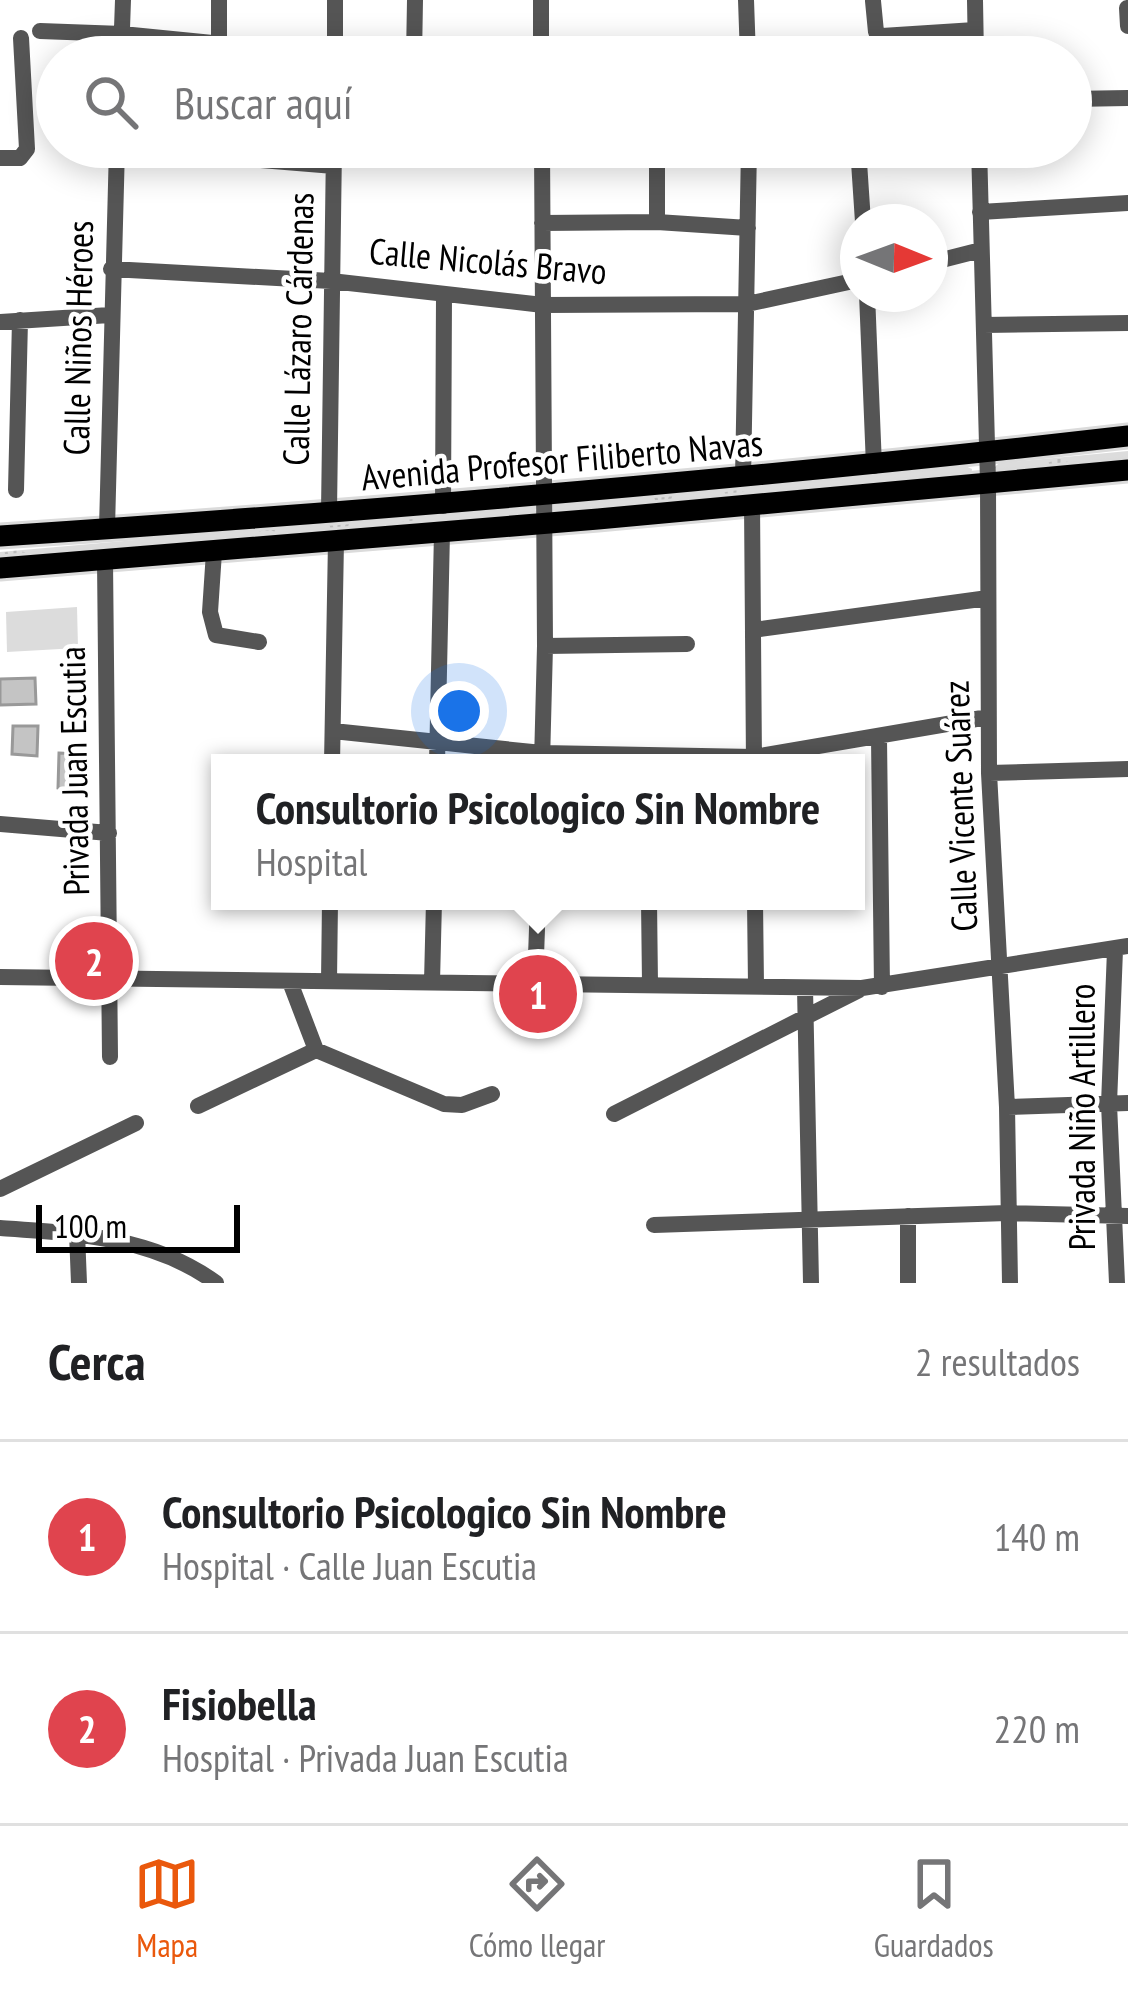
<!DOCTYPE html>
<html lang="es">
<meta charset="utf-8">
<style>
body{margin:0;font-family:"PT Sans Narrow",sans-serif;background:#f6f6f6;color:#202124}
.compass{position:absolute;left:840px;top:204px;width:108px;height:108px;border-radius:50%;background:#fff;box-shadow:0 6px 30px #0003;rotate:91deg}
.scale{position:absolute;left:36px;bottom:30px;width:204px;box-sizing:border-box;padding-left:12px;border:6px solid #000;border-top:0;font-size:33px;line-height:42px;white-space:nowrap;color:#000;-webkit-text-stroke:9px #fff;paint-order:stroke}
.you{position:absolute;left:459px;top:711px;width:42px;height:42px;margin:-30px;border:9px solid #fff;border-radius:50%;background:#1a73e8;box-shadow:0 0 0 18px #1a73e833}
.badge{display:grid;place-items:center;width:78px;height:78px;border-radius:50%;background:#ea580c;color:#fff;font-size:39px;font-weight:700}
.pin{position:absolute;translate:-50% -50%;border:6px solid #fff;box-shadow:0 3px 12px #0006}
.popup{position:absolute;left:211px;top:754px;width:654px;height:156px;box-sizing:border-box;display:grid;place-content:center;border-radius:0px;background:#fff;filter:drop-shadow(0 3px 9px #0005);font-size:39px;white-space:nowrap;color:#757577}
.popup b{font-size:45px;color:#202124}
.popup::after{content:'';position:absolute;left:50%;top:100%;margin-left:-24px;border:24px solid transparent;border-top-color:#fff}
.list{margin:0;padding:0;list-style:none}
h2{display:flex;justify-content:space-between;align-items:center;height:156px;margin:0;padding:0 48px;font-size:51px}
h2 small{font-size:39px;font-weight:400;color:#757577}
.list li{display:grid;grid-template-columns:78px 1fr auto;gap:36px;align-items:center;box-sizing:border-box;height:192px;padding:0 48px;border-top:3px solid #e0e0e0}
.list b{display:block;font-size:45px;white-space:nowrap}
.list p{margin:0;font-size:39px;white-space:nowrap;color:#757577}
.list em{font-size:39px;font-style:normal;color:#757577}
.icon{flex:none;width:66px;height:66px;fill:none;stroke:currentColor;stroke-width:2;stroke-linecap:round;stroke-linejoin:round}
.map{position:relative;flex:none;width:1128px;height:1283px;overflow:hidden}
.search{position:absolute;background:#fff;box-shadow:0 6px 30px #0003;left:36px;right:36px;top:36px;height:132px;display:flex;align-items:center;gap:30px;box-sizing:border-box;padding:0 42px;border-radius:66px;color:#757577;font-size:45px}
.sheet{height:540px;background:#fff}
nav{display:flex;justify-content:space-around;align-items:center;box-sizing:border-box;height:168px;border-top:3px solid #e0e0e0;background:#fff;font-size:33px;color:#757577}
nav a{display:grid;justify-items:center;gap:6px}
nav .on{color:#ea580c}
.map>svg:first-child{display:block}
.park{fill:url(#park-tufts)}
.pitch{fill:#dcdcdc}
.building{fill:#c4c4c4;stroke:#999;stroke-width:3}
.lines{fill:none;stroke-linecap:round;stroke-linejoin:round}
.major-casing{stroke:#dbdbdb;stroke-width:27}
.minor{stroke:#555;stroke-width:16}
.major{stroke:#000;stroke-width:21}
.labels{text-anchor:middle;stroke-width:9;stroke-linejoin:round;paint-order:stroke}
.street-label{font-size:36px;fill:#000;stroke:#fff}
</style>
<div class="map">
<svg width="1128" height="1283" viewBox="0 0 1128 1283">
<defs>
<pattern id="park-tufts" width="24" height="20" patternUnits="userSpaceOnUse" patternTransform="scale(3)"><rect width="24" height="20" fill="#dcdcdc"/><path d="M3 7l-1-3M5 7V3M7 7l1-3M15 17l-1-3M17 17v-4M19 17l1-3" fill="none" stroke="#bbb"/></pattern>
</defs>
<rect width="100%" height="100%" fill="#fff"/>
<!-- park -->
<path class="park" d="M 1128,451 L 1128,465 L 996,477 L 993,469 L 999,463 Z
M 963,465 L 972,469 L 971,477 L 553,516 L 549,506 Z
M 527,505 L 536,508 L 534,518 L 0,565 L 0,552 Z"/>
<!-- pitch -->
<path class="pitch" d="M 77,607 L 78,648 L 7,652 L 6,612 Z"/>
<!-- building -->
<path class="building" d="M 35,678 L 36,704 L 0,705 L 0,679 Z
M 13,726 L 38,726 L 37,756 L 12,754 Z
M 59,753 L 77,754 L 76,790 L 58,788 Z"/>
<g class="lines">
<defs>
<path id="major" d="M 0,536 C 377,511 752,479 1128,436
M 0,568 L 598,519 L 1128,470"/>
</defs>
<!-- major casing -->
<use href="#major" class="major-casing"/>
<!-- minor -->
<path class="minor" d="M 541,0 L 541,57
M 746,0 L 748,57
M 975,0 L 976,57
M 873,1 L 876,32 L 882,36 L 975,30
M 1127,8 L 1128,26
M 40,31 L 122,34 L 356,57
M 219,42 L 219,0
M 121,57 L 123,0
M 335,57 L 335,0
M 414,57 L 415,0
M 1071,99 L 1128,98
M 858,147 L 863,222
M 979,147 L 988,482 L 989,773 L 1007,1107 L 1010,1283
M 116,148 L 334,166
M 0,158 L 20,158 L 27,149 L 21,38
M 980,212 L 1128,203
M 657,222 L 657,147
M 542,223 L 657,222 L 748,228
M 930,263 L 981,250
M 111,269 L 331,281 L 543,305 L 747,304 L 858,280
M 867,294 L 874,466
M 0,322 L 110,315
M 984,325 L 1128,323
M 743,478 L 749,147
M 16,490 L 20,320
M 752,503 L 754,763
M 443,506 L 444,295
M 329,511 L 334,147
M 107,528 L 117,147
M 214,552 L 210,612 L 216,635 L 259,642
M 105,561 L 110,1057
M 753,630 L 988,598
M 545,646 L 687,644
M 333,731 L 542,753 L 754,757 L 988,717
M 879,738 L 882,987
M 542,762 L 545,646 L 542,147
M 332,763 L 336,541
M 437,763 L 442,532
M 989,773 L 1128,769
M 0,824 L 109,833
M 649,901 L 650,984
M 755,901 L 756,986
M 1115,950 L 1109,1104 L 1117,1283
M 0,977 L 862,988 L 1128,946
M 329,981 L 330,901
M 290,982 L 316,1050 L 444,1104 L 462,1105 L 492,1094
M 432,982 L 434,901
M 535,984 L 538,901
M 805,988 L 811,1283
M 198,1106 L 316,1050
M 1007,1107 L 1128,1103
M 614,1114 L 859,990
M 0,1189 L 136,1123
M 908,1216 L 908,1283
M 654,1225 L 1007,1213 L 1128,1216
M 0,1228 C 75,1233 154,1237 216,1283
M 77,1233 L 79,1283"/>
<!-- major -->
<use href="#major" class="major"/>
</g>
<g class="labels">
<!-- street labels -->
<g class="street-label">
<text transform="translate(488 261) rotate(5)" y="13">Calle Nicolás Bravo</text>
<text transform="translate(298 329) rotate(-89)" y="13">Calle Lázaro Cárdenas</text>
<text transform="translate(78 338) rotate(-89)" y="13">Calle Niños Héroes</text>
<text transform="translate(562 460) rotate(-5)" y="13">Avenida Profesor Filiberto Navas</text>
<text transform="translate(74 771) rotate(-91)" y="13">Privada Juan Escutia</text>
<text transform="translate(960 806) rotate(-92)" y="13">Calle Vicente Suárez</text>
<text transform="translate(1082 1117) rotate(-90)" y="13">Privada Niño Artillero</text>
</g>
</g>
</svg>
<svg class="compass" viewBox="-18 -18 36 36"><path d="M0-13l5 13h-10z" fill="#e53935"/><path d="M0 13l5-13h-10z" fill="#757577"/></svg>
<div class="scale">100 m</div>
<div class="you"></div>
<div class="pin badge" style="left:538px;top:994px;background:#e0444e">1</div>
<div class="popup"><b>Consultorio Psicologico Sin Nombre</b>Hospital</div>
<div class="pin badge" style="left:94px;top:961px;background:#e0444e">2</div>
<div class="search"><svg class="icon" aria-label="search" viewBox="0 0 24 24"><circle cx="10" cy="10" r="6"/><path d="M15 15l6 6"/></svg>Buscar aquí</div>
</div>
<section class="sheet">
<h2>Cerca<small>2 resultados</small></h2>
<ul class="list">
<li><span class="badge" style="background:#e0444e">1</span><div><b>Consultorio Psicologico Sin Nombre</b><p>Hospital · Calle Juan Escutia</p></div><em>140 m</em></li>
<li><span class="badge" style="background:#e0444e">2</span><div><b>Fisiobella</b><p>Hospital · Privada Juan Escutia</p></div><em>220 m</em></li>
</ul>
</section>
<nav>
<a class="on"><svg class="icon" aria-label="map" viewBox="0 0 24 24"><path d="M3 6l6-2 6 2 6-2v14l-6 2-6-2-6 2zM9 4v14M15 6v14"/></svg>Mapa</a>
<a><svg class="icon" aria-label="directions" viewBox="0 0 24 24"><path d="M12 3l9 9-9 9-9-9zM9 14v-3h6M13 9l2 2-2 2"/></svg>Cómo llegar</a>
<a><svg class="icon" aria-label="saved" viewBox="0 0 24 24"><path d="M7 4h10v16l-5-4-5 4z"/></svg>Guardados</a>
</nav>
